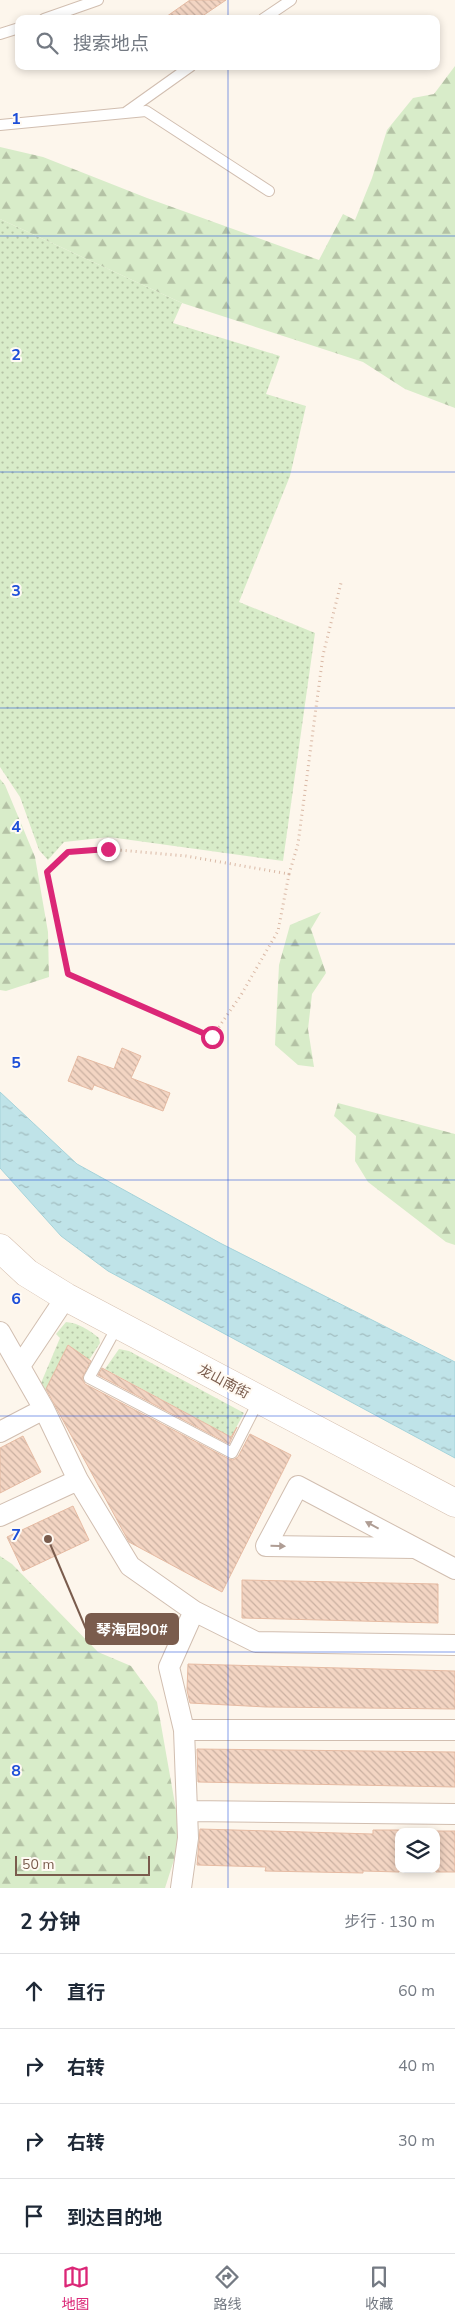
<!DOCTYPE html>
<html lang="zh">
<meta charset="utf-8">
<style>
body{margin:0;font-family:"Nunito Sans","Noto Sans SC",sans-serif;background:#f6f6f7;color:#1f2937}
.controls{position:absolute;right:15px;bottom:15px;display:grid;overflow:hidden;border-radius:10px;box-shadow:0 2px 8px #0003}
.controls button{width:45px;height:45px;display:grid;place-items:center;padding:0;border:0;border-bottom:1px solid #e0e1e3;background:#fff;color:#1f2937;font:25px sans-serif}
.scale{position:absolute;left:15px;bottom:12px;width:135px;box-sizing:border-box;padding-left:5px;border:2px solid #7a5c4d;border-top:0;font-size:14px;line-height:18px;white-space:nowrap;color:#7a5c4d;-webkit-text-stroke:4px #fffaf3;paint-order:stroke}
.stop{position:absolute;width:15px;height:15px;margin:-11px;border:4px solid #db2777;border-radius:50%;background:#fff}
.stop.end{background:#db2777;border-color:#fff;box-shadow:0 1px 5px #0008}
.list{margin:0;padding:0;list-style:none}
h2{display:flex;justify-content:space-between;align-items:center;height:65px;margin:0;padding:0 20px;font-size:21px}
h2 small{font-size:16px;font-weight:400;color:#747a83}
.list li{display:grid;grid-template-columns:32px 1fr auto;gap:15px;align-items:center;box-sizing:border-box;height:75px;padding:0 20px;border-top:1px solid #e0e1e3}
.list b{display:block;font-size:19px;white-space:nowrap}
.list em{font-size:16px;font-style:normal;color:#747a83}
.icon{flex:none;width:28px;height:28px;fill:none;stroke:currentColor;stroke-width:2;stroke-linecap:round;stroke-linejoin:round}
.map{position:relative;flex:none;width:455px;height:1888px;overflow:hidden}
.search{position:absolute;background:#fff;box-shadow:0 2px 8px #0003;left:15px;right:15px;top:15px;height:55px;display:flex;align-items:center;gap:12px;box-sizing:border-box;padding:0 18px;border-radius:10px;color:#747a83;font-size:19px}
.sheet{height:365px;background:#fff}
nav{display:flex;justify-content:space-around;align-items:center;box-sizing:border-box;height:70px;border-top:1px solid #e0e1e3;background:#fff;font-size:14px;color:#747a83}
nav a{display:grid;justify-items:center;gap:2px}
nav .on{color:#db2777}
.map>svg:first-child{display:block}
.grass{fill:url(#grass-dots)}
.forest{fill:url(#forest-firs)}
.water{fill:url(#water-ripples);stroke:#a5d3da}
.building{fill:url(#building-back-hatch);stroke:#e6bba3}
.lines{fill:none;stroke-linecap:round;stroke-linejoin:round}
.lane-casing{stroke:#d1beb0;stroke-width:12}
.street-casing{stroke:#d1beb0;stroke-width:22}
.secondary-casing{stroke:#d6c0b0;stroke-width:29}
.path{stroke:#d9b8a5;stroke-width:3;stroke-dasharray:1 4;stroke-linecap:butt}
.lane{stroke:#fff;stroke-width:10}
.street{stroke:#fff;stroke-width:20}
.secondary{stroke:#fff;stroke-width:28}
.oneway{fill:#af9d94}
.route{stroke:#db2777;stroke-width:6}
.grid{fill:none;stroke:#1d4ed8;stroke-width:1;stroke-opacity:0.55}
.labels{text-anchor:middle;stroke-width:4;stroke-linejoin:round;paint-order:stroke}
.street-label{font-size:14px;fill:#7a5c4d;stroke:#fffaf3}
.grid-label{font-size:16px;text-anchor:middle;font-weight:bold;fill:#1d4ed8;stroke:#fffaf3;stroke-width:4;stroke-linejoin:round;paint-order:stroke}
.leader{fill:none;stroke:#7a5c4d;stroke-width:2}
.callout-dot{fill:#7a5c4d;stroke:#fffaf3;stroke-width:2}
.callout{fill:#7a5c4d;stroke:#7a5c4d;stroke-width:2}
.callout-label{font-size:15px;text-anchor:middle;font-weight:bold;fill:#fff}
</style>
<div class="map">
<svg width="455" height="1888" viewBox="0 0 455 1888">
<defs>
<pattern id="grass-dots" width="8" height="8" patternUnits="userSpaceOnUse" patternTransform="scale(1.25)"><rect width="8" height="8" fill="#d8ecc9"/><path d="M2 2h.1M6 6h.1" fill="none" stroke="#b4c2a5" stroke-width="1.8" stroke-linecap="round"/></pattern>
<pattern id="forest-firs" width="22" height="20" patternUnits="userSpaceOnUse" patternTransform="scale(1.25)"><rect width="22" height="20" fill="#d8ecc9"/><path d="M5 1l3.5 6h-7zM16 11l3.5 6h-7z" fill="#b4c2a5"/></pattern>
<pattern id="water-ripples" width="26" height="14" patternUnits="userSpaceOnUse" patternTransform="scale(1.25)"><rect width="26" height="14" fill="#bfe3e8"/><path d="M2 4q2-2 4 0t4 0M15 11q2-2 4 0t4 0" fill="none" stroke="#a0bbbe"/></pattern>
<pattern id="building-back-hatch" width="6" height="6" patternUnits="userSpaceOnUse" patternTransform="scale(1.25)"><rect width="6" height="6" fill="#f3d5c3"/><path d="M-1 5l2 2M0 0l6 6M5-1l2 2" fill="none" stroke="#cab0a1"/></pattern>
</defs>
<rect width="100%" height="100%" fill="#fdf6ec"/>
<!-- grass -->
<path class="grass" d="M 0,219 L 182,303 L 173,323 L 280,356 L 266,394 L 306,406 L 290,476 L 239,602 L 315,633 L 283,861 L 109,837 L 64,842 L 48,860 L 39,850 L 20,797 L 0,767 Z
M 66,1322 C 79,1323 89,1330 99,1338 L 100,1343 L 89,1360 L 68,1345 L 46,1391 L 41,1383 L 60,1338 L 56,1334 Z
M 119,1349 L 129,1351 L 244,1413 L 231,1437 L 105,1369 Z"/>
<!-- forest -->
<path class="forest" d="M 455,66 L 455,408 L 405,389 L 363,362 L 182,303 L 0,219 L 0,147 L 43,157 L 147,198 L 319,260 L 343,214 L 355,220 L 372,178 L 387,130 L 413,98 L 434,94 Z
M 0,779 L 5,785 L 35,857 L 48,932 L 49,977 L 6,991 L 0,990 Z
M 321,912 L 311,929 L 326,973 L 312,994 L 308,1029 L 314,1067 L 298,1065 L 275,1045 L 279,965 L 290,925 Z
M 338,1103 L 455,1134 L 455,1245 L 446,1242 L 368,1182 L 355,1161 L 356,1136 L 334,1116 Z
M 0,1556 L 12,1564 L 98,1652 L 131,1666 L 157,1702 L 181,1838 L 165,1888 L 0,1888 Z"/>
<!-- water -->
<path class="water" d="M 0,1092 L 77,1164 L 220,1243 L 455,1362 L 455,1458 L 108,1271 L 61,1236 L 0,1168 Z"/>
<!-- building -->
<path class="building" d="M 190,0 L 226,0 L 198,19 L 163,19 Z
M 122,1048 L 141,1056 L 131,1078 L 170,1093 L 163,1111 L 94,1085 L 92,1090 L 68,1081 L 78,1056 L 114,1069 Z
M 68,1345 L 91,1361 L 82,1378 L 85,1384 L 229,1459 L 233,1460 L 238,1457 L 250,1434 L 291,1455 L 222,1592 L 129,1542 L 46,1389 Z
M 102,1368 L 231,1437 L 237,1427 L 229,1444 L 98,1375 Z
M 23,1436 L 41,1472 L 0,1493 L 0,1448 Z
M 73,1506 L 89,1540 L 23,1571 L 7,1537 Z
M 242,1580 L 438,1584 L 438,1623 L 242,1618 Z
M 188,1664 L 455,1671 L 455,1709 L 266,1707 L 190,1703 L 187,1690 Z
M 197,1749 L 455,1752 L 455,1787 L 198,1782 Z
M 200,1829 L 373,1834 L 373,1830 L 399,1830 L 399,1872 L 363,1871 L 363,1873 L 265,1871 L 266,1867 L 197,1865 Z
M 436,1831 L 455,1831 L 455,1872 L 436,1872 Z"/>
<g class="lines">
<defs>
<path id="lane" d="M 44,19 L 98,0
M 263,19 L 291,0
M 0,34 L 19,28
M 125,113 L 191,66
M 0,125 L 146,111 L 269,191
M 118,1325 L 89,1378 L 232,1453 L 259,1400"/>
<path id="street" d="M 0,1332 L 44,1409 L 78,1480 L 130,1566 L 194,1611 L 169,1667 L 184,1730 L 188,1838 L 181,1888
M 20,1366 L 66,1297
M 0,1432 L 44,1409
M 0,1516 L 78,1480
M 415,1548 L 266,1546 L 298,1486 L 455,1569
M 194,1611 L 256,1642 L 455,1645
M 184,1730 L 455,1730
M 188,1811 L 455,1814"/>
<path id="secondary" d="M 0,1248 L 27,1273 L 66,1297 L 455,1503"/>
</defs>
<!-- lane casing -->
<use href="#lane" class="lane-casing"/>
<!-- street casing -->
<use href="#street" class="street-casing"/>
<!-- secondary casing -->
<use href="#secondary" class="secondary-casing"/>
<!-- path -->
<path class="path" d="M 289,874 L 278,931 L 241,995 L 212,1037 L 68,973 L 47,872 L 68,853 L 108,849 L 186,856 L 289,874 L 298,844 L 323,655 L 341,583"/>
<!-- lane -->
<use href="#lane" class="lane"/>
<!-- street -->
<use href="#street" class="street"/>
<!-- secondary -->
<use href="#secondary" class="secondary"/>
</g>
<!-- one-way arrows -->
<defs><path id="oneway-solid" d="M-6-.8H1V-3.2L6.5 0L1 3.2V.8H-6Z" transform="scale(1.25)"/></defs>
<g class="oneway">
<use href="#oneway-solid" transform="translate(372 1525) rotate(-152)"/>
<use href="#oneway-solid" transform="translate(278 1546) rotate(1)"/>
</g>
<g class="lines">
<!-- route -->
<path class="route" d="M 108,849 L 68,852 L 47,872 L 68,974 L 212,1037"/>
</g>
<!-- grid -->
<path class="grid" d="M 228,0 L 228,19M 228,66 L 228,1888M 0,236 L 455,236M 0,472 L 455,472M 0,708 L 455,708M 0,944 L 455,944M 0,1180 L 455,1180M 0,1416 L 455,1416M 0,1652 L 455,1652"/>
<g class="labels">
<!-- street labels -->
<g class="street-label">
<text transform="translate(224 1381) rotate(28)" y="5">龙山南街</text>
</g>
</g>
<g class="grid-label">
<text x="16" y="124">1</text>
<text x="16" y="360">2</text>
<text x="16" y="596">3</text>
<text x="16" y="832">4</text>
<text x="16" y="1068">5</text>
<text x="16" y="1304">6</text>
<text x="16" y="1540">7</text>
<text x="16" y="1776">8</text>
</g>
<!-- callouts -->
<path class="leader" d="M48 1539L86 1629"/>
<circle class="callout-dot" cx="48" cy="1539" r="5"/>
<rect class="callout" x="86" y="1614" width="92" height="30" rx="5"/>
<g class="callout-label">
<text x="132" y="1635">琴海园90#</text>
</g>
</svg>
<div class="controls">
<button><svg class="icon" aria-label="layers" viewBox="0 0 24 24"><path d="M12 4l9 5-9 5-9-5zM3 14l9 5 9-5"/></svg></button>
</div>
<div class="scale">50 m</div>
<div class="stop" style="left:212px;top:1037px"></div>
<div class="stop end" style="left:108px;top:849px"></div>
<div class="search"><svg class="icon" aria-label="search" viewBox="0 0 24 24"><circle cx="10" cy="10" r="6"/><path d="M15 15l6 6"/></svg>搜索地点</div>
</div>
<section class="sheet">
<h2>2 分钟<small>步行 · 130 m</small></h2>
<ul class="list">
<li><svg class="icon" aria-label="ahead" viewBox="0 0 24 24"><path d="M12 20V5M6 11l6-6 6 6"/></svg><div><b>直行</b></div><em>60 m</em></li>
<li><svg class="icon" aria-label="right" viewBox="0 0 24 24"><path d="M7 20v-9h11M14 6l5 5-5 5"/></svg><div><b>右转</b></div><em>40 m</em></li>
<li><svg class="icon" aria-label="right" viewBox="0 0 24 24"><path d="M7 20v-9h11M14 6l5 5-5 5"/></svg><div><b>右转</b></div><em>30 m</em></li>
<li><svg class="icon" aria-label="arrive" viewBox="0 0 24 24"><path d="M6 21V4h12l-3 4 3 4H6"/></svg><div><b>到达目的地</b></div></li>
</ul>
</section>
<nav>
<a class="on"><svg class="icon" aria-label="map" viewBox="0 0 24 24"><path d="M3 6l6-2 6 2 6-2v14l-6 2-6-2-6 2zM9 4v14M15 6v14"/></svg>地图</a>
<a><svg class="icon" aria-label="directions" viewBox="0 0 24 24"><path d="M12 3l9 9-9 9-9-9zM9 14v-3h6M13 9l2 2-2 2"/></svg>路线</a>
<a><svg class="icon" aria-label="saved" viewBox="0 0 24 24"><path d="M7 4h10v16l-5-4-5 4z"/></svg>收藏</a>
</nav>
